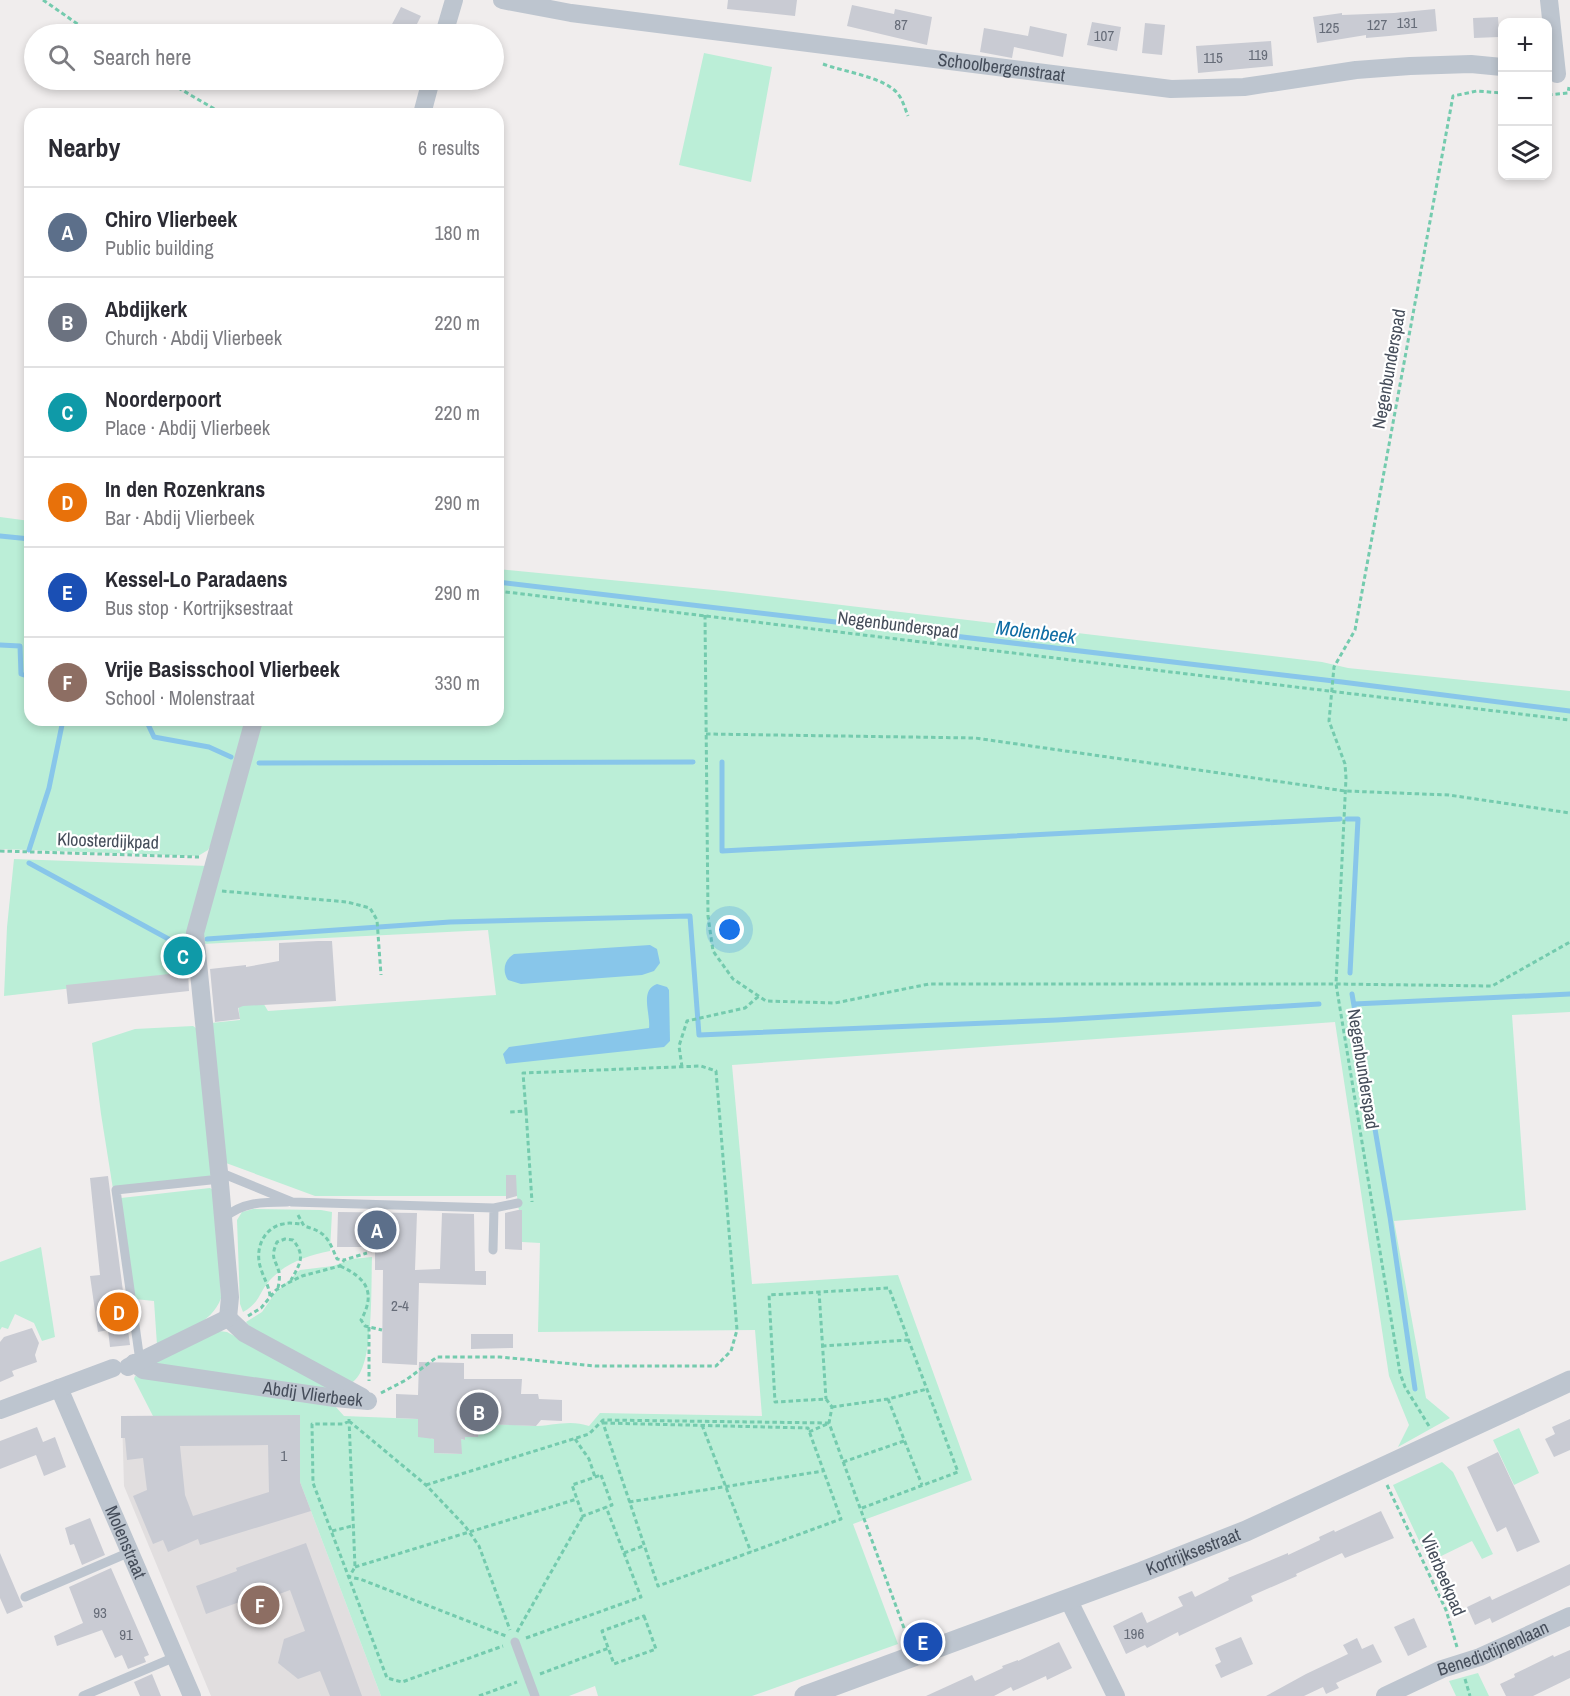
<!DOCTYPE html>
<meta charset="utf-8">
<style>
body{margin:0;font-family:"Archivo Narrow",sans-serif;background:#f7f7f7;color:#2b2b33}
.controls{position:absolute;right:18px;top:18px;display:grid;overflow:hidden;border-radius:12px;box-shadow:0 3px 9px #0003}
.controls button{width:54px;height:54px;display:grid;place-items:center;padding:0;border:0;border-bottom:2px solid #e1e1e2;background:#fff;color:#2b2b33;font:30px sans-serif}
.you{position:absolute;left:730px;top:930px;width:21px;height:21px;margin:-15px;border:4px solid #fff;border-radius:50%;background:#1a73e8;box-shadow:0 0 0 9px #1a73e833}
.badge{display:grid;place-items:center;width:39px;height:39px;border-radius:50%;background:#0b8043;color:#fff;font-size:20px;font-weight:700}
.pin{position:absolute;translate:-50% -50%;border:3px solid #fff;box-shadow:0 2px 6px #0006}
.list{margin:0;padding:0;list-style:none}
h2{display:flex;justify-content:space-between;align-items:center;height:78px;margin:0;padding:0 24px;font-size:26px}
h2 small{font-size:20px;font-weight:400;color:#7c7c81}
.list li{display:grid;grid-template-columns:39px 1fr auto;gap:18px;align-items:center;box-sizing:border-box;height:90px;padding:0 24px;border-top:2px solid #e1e1e2}
.list b{display:block;font-size:22px;white-space:nowrap}
.list p{margin:0;font-size:20px;white-space:nowrap;color:#7c7c81}
.list em{font-size:20px;font-style:normal;color:#7c7c81}
.icon{flex:none;width:33px;height:33px;fill:none;stroke:currentColor;stroke-width:2;stroke-linecap:round;stroke-linejoin:round}
.map{position:relative;flex:none;width:1570px;height:1696px;overflow:hidden}
.search{position:absolute;background:#fff;box-shadow:0 3px 9px #0003;left:24px;top:24px;width:480px;height:66px;display:flex;align-items:center;gap:15px;box-sizing:border-box;padding:0 21px;border-radius:33px;color:#7c7c81;font-size:22px}
.panel{position:absolute;background:#fff;box-shadow:0 3px 9px #0003;left:24px;top:108px;width:480px;height:618px;border-radius:18px}
.map>svg:first-child{display:block}
.education{fill:#e1dedf}
.green{fill:#bbeed7}
.water{fill:#88c6ea}
.lines{fill:none;stroke-linecap:round;stroke-linejoin:round}
.stream{stroke:#88c6ea;stroke-width:5}
.building{fill:#c9cbd3;fill-rule:evenodd}
.path{stroke:#74cbae;stroke-width:3;stroke-dasharray:4.5 3;stroke-linecap:butt}
.service{stroke:#bdc5cf;stroke-width:9}
.minor{stroke:#bdc5cf;stroke-width:18}
.tertiary{stroke:#bdc5cf;stroke-width:21}
.labels{text-anchor:middle;stroke-width:4.5;stroke-linejoin:round;paint-order:stroke}
.number-label{font-size:15px;fill:#666c78}
.street-label{font-size:18px;fill:#454d5a;stroke:#fff}
.water-label{font-size:20px;font-style:italic;fill:#0e6ca4;stroke:#fff}
</style>
<div class="map">
<svg width="1570" height="1696" viewBox="0 0 1570 1696">
<rect width="100%" height="100%" fill="#f0eded"/>
<!-- education -->
<path class="education" d="M 300,1415 L 300,1482 L 381,1696 L 211,1696 L 124,1486 L 122,1416 Z"/>
<!-- green -->
<path class="green" d="M 704,53 L 772,67 L 751,182 L 679,165 Z
M 0,517 L 30,521 L 30,720 L 247,720 L 214,839 L 208,850 L 198,856 L 0,849 Z
M 498,569 L 724,591 L 1322,662 L 1348,668 L 1570,691 L 1570,1012 L 1512,1015 L 1526,1210 L 1394,1221 L 1426,1398 L 1450,1418 L 1398,1447 L 1409,1425 L 1389,1376 L 1335,1022 L 732,1065 L 752,1284 L 898,1275 L 972,1480 L 853,1524 L 898,1644 L 752,1696 L 598,1696 L 595,1686 L 569,1696 L 381,1696 L 300,1482 L 300,1416 L 153,1416 L 134,1379 L 135,1376 L 324,1404 L 335,1406 L 344,1416 L 418,1419 L 418,1424 L 432,1439 L 434,1439 L 434,1453 L 461,1454 L 461,1439 L 465,1440 L 465,1437 L 478,1437 L 480,1424 C 497,1424 515,1425 532,1426 C 552,1426 570,1419 589,1426 L 600,1413 L 762,1416 L 755,1330 L 538,1332 L 540,1243 L 522,1242 L 522,1211 L 519,1211 L 517,1196 L 315,1196 L 226,1163 L 211,1023 L 240,1020 L 238,1003 L 262,1001 L 268,1011 L 496,995 L 488,930 L 202,944 L 207,910 L 261,720 L 498,720 Z
M 14,859 L 208,866 L 194,974 L 4,996 L 7,927 Z
M 193,1026 L 199,1030 L 213,1173 L 205,1180 L 113,1189 L 101,1114 L 92,1043 L 135,1029 Z
M 210,1188 L 215,1191 L 221,1298 C 212,1324 180,1333 157,1345 L 154,1301 L 135,1299 L 121,1198 Z
M 253,1209 L 321,1210 L 332,1212 L 330,1251 C 307,1256 287,1262 270,1280 C 259,1292 260,1303 243,1312 L 240,1304 L 237,1220 L 242,1212 Z
M 41,1247 L 55,1337 L 42,1341 L 34,1323 L 15,1314 L 8,1329 L 2,1327 L 0,1330 L 0,1262 Z
M 372,1257 C 371,1286 373,1346 361,1371 C 358,1378 354,1381 348,1386 L 250,1327 L 246,1322 L 262,1312 L 275,1293 L 300,1270 L 333,1266 L 352,1259 Z
M 219,1331 L 227,1332 L 341,1393 L 153,1363 Z
M 1519,1428 L 1539,1473 L 1514,1485 L 1493,1440 Z
M 1442,1462 L 1453,1472 L 1493,1554 L 1482,1559 L 1472,1541 L 1429,1562 L 1393,1485 Z
M 1478,1673 L 1489,1696 L 1456,1696 L 1449,1681 Z"/>
<!-- water -->
<path class="water" d="M 650,945 L 657,949 L 660,963 L 654,971 L 642,975 L 521,984 L 508,980 C 502,971 504,960 514,954 Z
M 657,984 L 667,987 L 669,990 L 670,1041 L 664,1047 L 506,1064 L 503,1054 L 509,1047 L 649,1028 C 651,1015 639,990 657,984 Z"/>
<g class="lines">
<!-- stream -->
<path class="stream" d="M 0,536 L 30,539
M 498,582 L 1342,682 L 1570,711
M 0,645 L 20,646 L 21,674 L 30,677
M 146,720 L 154,737 L 209,747 L 231,757
M 722,762 L 722,851 L 1340,819
M 259,763 L 693,762
M 1347,819 L 1358,819 L 1350,973
M 29,850 L 49,788 L 63,720
M 29,863 L 174,942 L 190,941
M 207,939 L 450,922 L 690,916 L 699,1035 L 1057,1020 L 1319,1004
M 1352,994 L 1390,1217 L 1415,1389
M 1354,1004 L 1570,994"/>
</g>
<!-- building -->
<path class="building" d="M 728,0 L 797,0 L 795,16 L 727,9 Z
M 852,5 L 894,14 L 895,9 L 932,17 L 927,45 L 847,26 Z
M 401,7 L 421,16 L 412,34 L 404,34 L 390,28 Z
M 1435,9 L 1437,31 L 1389,36 L 1366,38 L 1366,35 L 1317,43 L 1313,17 L 1342,13 L 1342,15 L 1394,13 Z
M 1498,17 L 1499,37 L 1474,38 L 1473,18 Z
M 1092,22 L 1121,27 L 1117,51 L 1087,45 Z
M 1145,23 L 1165,25 L 1162,55 L 1142,53 Z
M 1030,26 L 1067,34 L 1063,57 L 1014,47 L 1012,58 L 980,52 L 984,28 L 1028,36 Z
M 1271,41 L 1273,66 L 1198,73 L 1196,46 Z
M 318,941 L 332,941 L 336,1001 L 243,1006 L 238,1008 L 240,1019 L 215,1022 L 210,969 L 246,965 L 246,967 L 279,961 L 279,943 Z
M 188,972 L 189,991 L 68,1004 L 66,985 Z
M 506,1175 L 516,1175 L 517,1196 L 506,1199 Z
M 108,1176 L 130,1345 L 110,1347 L 108,1330 L 98,1332 L 90,1276 L 100,1275 L 90,1178 Z
M 518,1210 L 522,1210 L 522,1250 L 505,1249 L 505,1213 Z
M 338,1212 L 417,1213 L 415,1270 L 440,1269 L 442,1213 L 474,1214 L 475,1271 L 486,1271 L 486,1285 L 419,1283 L 417,1365 L 382,1363 L 383,1270 L 375,1270 L 375,1247 L 337,1247 Z
M 32,1328 L 39,1343 L 35,1355 L 37,1362 L 12,1371 L 14,1376 L 0,1382 L 0,1342 L 4,1337 Z
M 471,1334 L 513,1334 L 513,1348 L 471,1349 Z
M 419,1362 L 464,1363 L 464,1379 L 522,1379 L 521,1394 L 538,1394 L 539,1399 L 562,1400 L 562,1421 L 541,1420 L 536,1426 L 480,1424 L 478,1437 L 465,1437 L 465,1440 L 461,1439 L 462,1454 L 434,1453 L 434,1439 L 418,1437 L 418,1419 L 396,1418 L 396,1394 L 418,1395 Z
M 300,1415 L 300,1482 L 311,1511 L 200,1545 L 198,1539 L 168,1552 L 163,1540 L 153,1544 L 133,1496 L 147,1490 L 143,1458 L 127,1460 L 125,1438 L 121,1438 L 121,1416 ZM 268,1445 L 269,1492 L 193,1516 L 185,1495 L 180,1446 Z
M 1570,1419 L 1570,1450 L 1554,1457 L 1545,1439 L 1555,1434 L 1552,1427 Z
M 37,1427 L 43,1442 L 55,1437 L 66,1467 L 44,1476 L 36,1455 L 0,1469 L 0,1441 Z
M 1498,1452 L 1540,1542 L 1517,1552 L 1506,1527 L 1497,1532 L 1467,1467 Z
M 1381,1511 L 1394,1538 L 1345,1558 L 1342,1553 L 1296,1574 L 1297,1576 L 1251,1596 L 1253,1601 L 1179,1636 L 1178,1632 L 1147,1648 L 1145,1645 L 1126,1654 L 1113,1626 L 1142,1612 L 1147,1623 L 1183,1606 L 1178,1597 L 1192,1591 L 1195,1597 L 1229,1580 L 1228,1578 L 1288,1553 L 1288,1555 L 1320,1540 L 1319,1537 L 1334,1530 L 1335,1532 Z
M 90,1518 L 105,1555 L 82,1565 L 74,1544 L 70,1545 L 65,1528 Z
M 306,1543 L 362,1696 L 330,1696 L 320,1671 L 298,1679 L 278,1663 L 284,1639 L 305,1631 L 290,1590 L 250,1605 L 248,1599 L 206,1614 L 196,1586 L 237,1571 L 236,1568 Z
M 0,1553 L 23,1607 L 7,1614 L 0,1598 Z
M 1570,1564 L 1570,1585 L 1492,1623 L 1490,1618 L 1475,1625 L 1467,1607 L 1490,1596 L 1492,1600 Z
M 111,1568 L 149,1655 L 144,1657 L 146,1662 L 128,1669 L 122,1655 L 115,1658 L 102,1630 L 57,1646 L 54,1636 L 83,1623 L 69,1587 Z
M 1414,1618 L 1427,1647 L 1408,1656 L 1394,1627 Z
M 1241,1637 L 1253,1664 L 1221,1678 L 1215,1665 L 1221,1662 L 1215,1648 Z
M 1357,1638 L 1362,1649 L 1373,1644 L 1382,1662 L 1336,1683 L 1339,1688 L 1326,1694 L 1323,1687 L 1304,1696 L 1266,1696 L 1306,1674 L 1348,1654 L 1343,1645 Z
M 1059,1642 L 1072,1668 L 1047,1680 L 1046,1676 L 1013,1691 L 1011,1687 L 994,1696 L 926,1696 L 972,1675 L 975,1681 L 1003,1668 L 1002,1666 L 1018,1660 L 1018,1661 Z
M 1570,1650 L 1570,1678 L 1533,1696 L 1506,1696 L 1500,1684 L 1515,1677 L 1514,1674 L 1553,1655 L 1554,1657 Z
M 152,1674 L 161,1696 L 140,1696 L 134,1682 Z"/>
<g class="lines">
<!-- path -->
<path class="path" d="M 43,0 L 92,34
M 823,64 C 844,72 885,77 898,94 C 903,100 905,109 908,116
M 165,80 L 223,114
M 1548,95 L 1568,93 L 1569,87
M 498,591 L 1570,720
M 705,615 L 708,916 L 713,951 L 733,979 L 766,1001 L 835,1003 L 929,984 L 1336,984 L 1492,986 L 1570,942
M 706,734 L 975,738 L 1345,791 L 1449,795 L 1570,813
M 0,851 L 199,857
M 222,891 L 347,902 L 370,908 L 377,920 L 381,975
M 682,1067 L 679,1046 L 687,1021 L 745,1008 L 759,996
M 526,1111 L 532,1202
M 298,1215 L 304,1226 C 326,1232 328,1238 337,1259 L 344,1260
M 340,1266 C 367,1278 376,1293 361,1320 L 365,1326 L 382,1330
M 278,1288 C 279,1283 280,1277 279,1272 C 275,1258 270,1258 277,1242 L 285,1239 L 293,1240 C 306,1256 300,1264 291,1280
M 819,1291 L 826,1399
M 270,1296 C 269,1286 264,1279 261,1269 C 254,1250 263,1228 283,1224 C 290,1222 296,1224 303,1224
M 248,1316 L 261,1308 L 276,1290 L 288,1283 L 302,1276 L 340,1266 L 344,1260 L 367,1253
M 369,1327 L 369,1381
M 822,1346 L 909,1340
M 381,1393 L 406,1380 L 437,1357 L 500,1357 L 595,1366 L 716,1366 L 731,1351 L 737,1330 L 716,1071 L 701,1066 L 523,1073 L 526,1111 L 509,1112
M 888,1399 L 922,1485
M 832,1407 L 888,1399 L 927,1389
M 349,1419 L 355,1567 L 349,1577 L 360,1579 L 506,1636
M 349,1421 L 344,1424 L 312,1424 L 313,1483 L 387,1678 L 402,1682 L 503,1646
M 349,1421 L 426,1485 L 465,1526 L 479,1546 L 510,1630
M 603,1423 L 808,1428 L 841,1519 L 658,1586 Z
M 702,1425 L 751,1552
M 1429,1426 L 1405,1387 L 1400,1373 L 1336,984 L 1346,778 L 1345,764 L 1329,721 L 1334,667 L 1355,630 L 1453,96 L 1477,91 L 1502,93
M 809,1432 L 827,1424
M 575,1439 L 589,1459 L 595,1477
M 843,1462 L 904,1441
M 601,1475 L 612,1505 L 583,1516 L 572,1485 Z
M 426,1485 L 589,1434 L 603,1420 L 829,1423
M 1387,1485 L 1446,1610 L 1457,1647
M 629,1502 L 823,1471
M 862,1508 L 958,1472 L 889,1288 L 769,1295 L 775,1402 L 826,1399 L 832,1407 L 829,1423 L 908,1639
M 332,1531 L 352,1526
M 624,1553 L 643,1546
M 355,1567 L 577,1499
M 644,1616 L 656,1649 L 614,1664 L 602,1631 Z
M 517,1632 L 583,1516
M 526,1638 L 641,1597 L 606,1507
M 540,1674 L 609,1648
M 1465,1679 L 1470,1696
M 479,1696 L 517,1682"/>
<!-- service -->
<path class="service" d="M 219,1172 L 292,1202 L 494,1208 L 493,1250
M 494,1208 L 518,1203
M 224,1218 C 242,1202 263,1202 287,1202
M 140,1361 L 116,1190 L 220,1179
M 25,1597 L 130,1552
M 515,1642 L 535,1696
M 83,1696 L 175,1657"/>
<!-- minor -->
<g class="minor">
<path id="s1" d="M 502,0 L 571,13 L 1171,89 L 1244,87 L 1356,70 L 1410,66 L 1471,64 L 1502,67"/>
<path d="M 1549,0 L 1557,74"/>
<path d="M 444,34 L 454,0"/>
<path d="M 422,114 L 431,80"/>
<path d="M 228,1318 L 230,1297 L 219,1172 L 195,933 L 254,720"/>
<path d="M 228,1318 L 244,1333 L 362,1397"/>
<path id="s2" d="M 134,1363 L 143,1370 L 335,1398 L 368,1401"/>
<path d="M 128,1367 L 228,1318"/>
<path id="s3" d="M 59,1388 L 192,1696"/>
<path d="M 0,1410 L 113,1368"/>
<path d="M 1068,1599 L 1116,1696"/>
<path id="s4" d="M 1385,1696 L 1442,1669 L 1480,1657 L 1570,1616"/>
</g>
<!-- tertiary -->
<path class="tertiary" id="s5" d="M 805,1696 L 1142,1572 L 1246,1531 L 1570,1381"/>
</g>
<g class="labels">
<!-- number labels -->
<g class="number-label">
<text x="1407" y="28">131</text>
<text x="901" y="30">87</text>
<text x="1377" y="30">127</text>
<text x="1329" y="33">125</text>
<text x="1104" y="41">107</text>
<text x="1258" y="60">119</text>
<text x="1213" y="63">115</text>
<text x="400" y="1311">2-4</text>
<text x="284" y="1461">1</text>
<text x="100" y="1618">93</text>
<text x="1134" y="1639">196</text>
<text x="126" y="1640">91</text>
</g>
<!-- street labels -->
<g class="street-label">
<text dy="6" stroke="none"><textPath href="#s1" startOffset="504">Schoolbergenstraat</textPath></text>
<text transform="translate(1389 369) rotate(-80)" y="6">Negenbunderspad</text>
<text transform="translate(898 625) rotate(7)" y="6">Negenbunderspad</text>
<text transform="translate(108 841) rotate(2)" y="6">Kloosterdijkpad</text>
<text transform="translate(1363 1069) rotate(81)" y="6">Negenbunderspad</text>
<text dy="6" stroke="none"><textPath href="#s2" startOffset="183">Abdij Vlierbeek</textPath></text>
<text dy="6" stroke="none"><textPath href="#s3" startOffset="168">Molenstraat</textPath></text>
<text dy="6" stroke="none"><textPath href="#s5" startOffset="414">Kortrijksestraat</textPath></text>
<text transform="translate(1443 1575) rotate(67)" y="6">Vlierbeekpad</text>
<text dy="6" stroke="none"><textPath href="#s4" startOffset="118">Benedictijnenlaan</textPath></text>
</g>
<!-- water labels -->
<g class="water-label">
<text transform="translate(1036 632) rotate(7)" y="7">Molenbeek</text>
</g>
</g>
</svg>
<div class="controls">
<button>+</button>
<button>−</button>
<button><svg class="icon" aria-label="layers" viewBox="0 0 24 24"><path d="M12 4l9 5-9 5-9-5zM3 14l9 5 9-5"/></svg></button>
</div>
<div class="you"></div>
<div class="pin badge" style="left:377px;top:1230px;background:#5c6f8a">A</div>
<div class="pin badge" style="left:479px;top:1412px;background:#6b7280">B</div>
<div class="pin badge" style="left:183px;top:956px;background:#0f9aa8">C</div>
<div class="pin badge" style="left:119px;top:1312px;background:#e8710a">D</div>
<div class="pin badge" style="left:923px;top:1642px;background:#1a4fb4">E</div>
<div class="pin badge" style="left:260px;top:1605px;background:#8d6e63">F</div>
<div class="search"><svg class="icon" aria-label="search" viewBox="0 0 24 24"><circle cx="10" cy="10" r="6"/><path d="M15 15l6 6"/></svg>Search here</div>
<section class="panel">
<h2>Nearby<small>6 results</small></h2>
<ul class="list">
<li><span class="badge" style="background:#5c6f8a">A</span><div><b>Chiro Vlierbeek</b><p>Public building</p></div><em>180 m</em></li>
<li><span class="badge" style="background:#6b7280">B</span><div><b>Abdijkerk</b><p>Church · Abdij Vlierbeek</p></div><em>220 m</em></li>
<li><span class="badge" style="background:#0f9aa8">C</span><div><b>Noorderpoort</b><p>Place · Abdij Vlierbeek</p></div><em>220 m</em></li>
<li><span class="badge" style="background:#e8710a">D</span><div><b>In den Rozenkrans</b><p>Bar · Abdij Vlierbeek</p></div><em>290 m</em></li>
<li><span class="badge" style="background:#1a4fb4">E</span><div><b>Kessel-Lo Paradaens</b><p>Bus stop · Kortrijksestraat</p></div><em>290 m</em></li>
<li><span class="badge" style="background:#8d6e63">F</span><div><b>Vrije Basisschool Vlierbeek</b><p>School · Molenstraat</p></div><em>330 m</em></li>
</ul>
</section>
</div>
